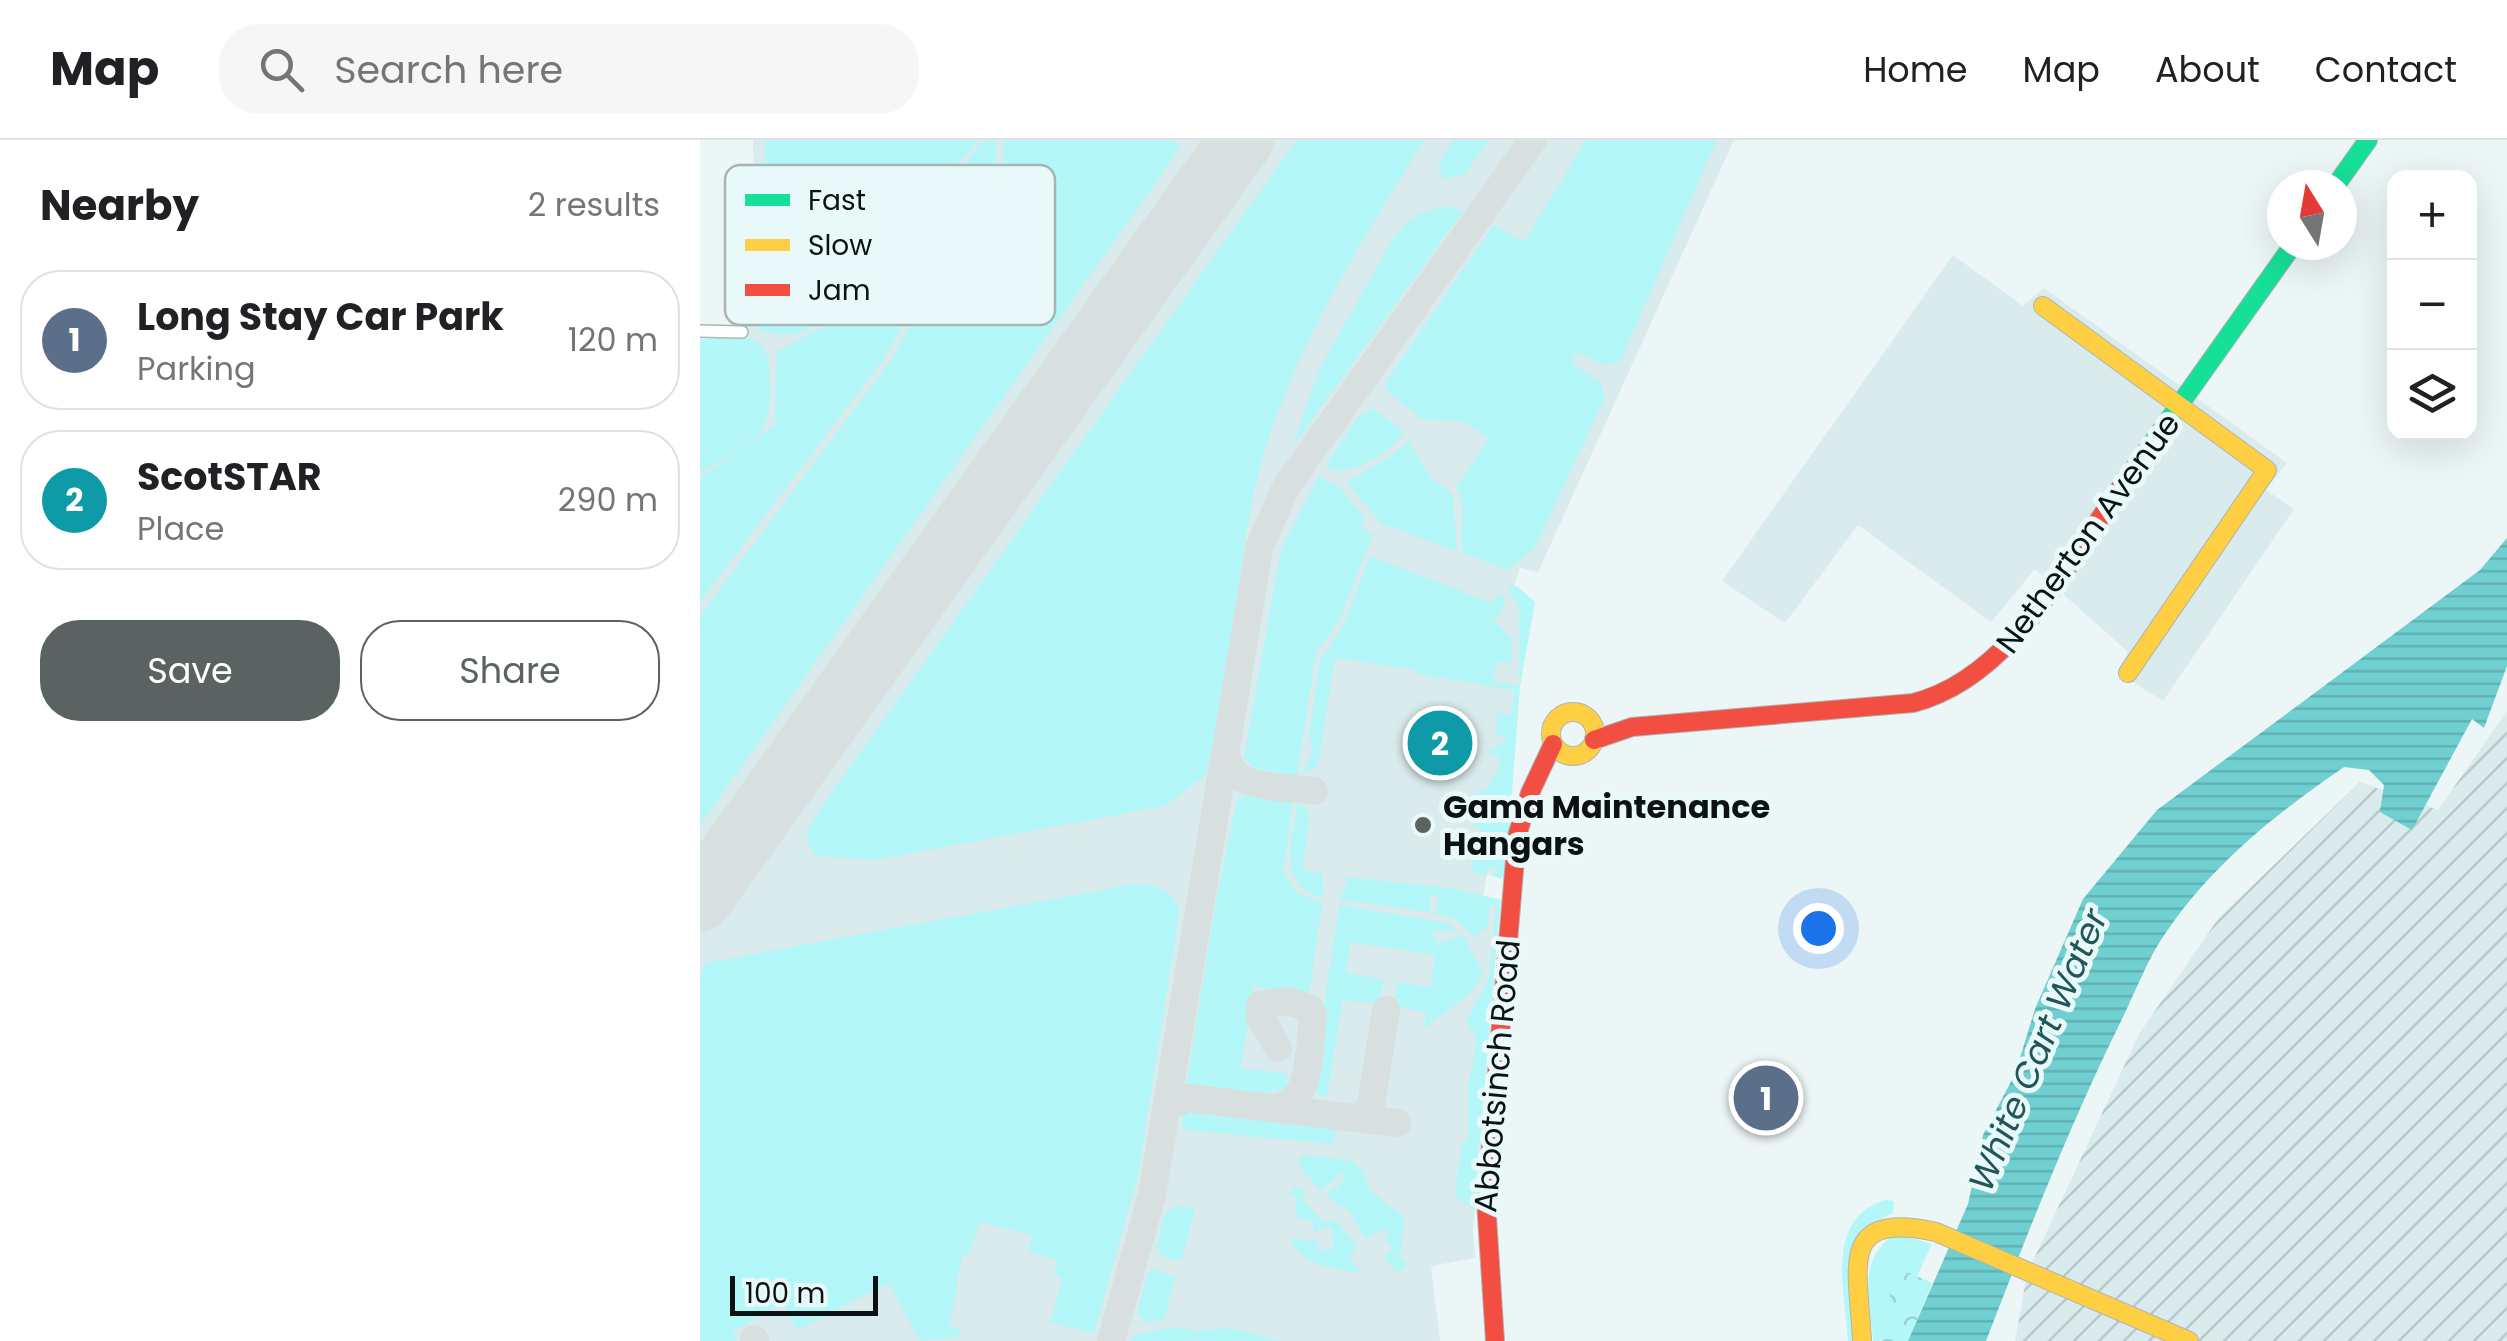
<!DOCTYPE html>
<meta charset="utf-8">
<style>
body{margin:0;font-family:Poppins,sans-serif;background:#f6f6f6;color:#202124}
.controls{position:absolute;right:30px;top:30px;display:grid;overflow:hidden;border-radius:20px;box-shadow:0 10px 40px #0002}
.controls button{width:90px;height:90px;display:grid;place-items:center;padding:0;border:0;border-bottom:2px solid #e0e0e0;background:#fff;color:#202124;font:50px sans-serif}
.compass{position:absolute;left:1567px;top:30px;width:90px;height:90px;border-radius:50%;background:#fff;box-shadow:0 10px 40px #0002;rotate:349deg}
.scale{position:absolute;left:30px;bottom:25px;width:148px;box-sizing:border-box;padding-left:10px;border:5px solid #0c1212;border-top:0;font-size:28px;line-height:35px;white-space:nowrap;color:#0c1212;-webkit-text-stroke:8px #e9f9f9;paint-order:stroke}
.you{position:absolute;left:1118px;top:788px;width:35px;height:35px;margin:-25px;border:8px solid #fff;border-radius:50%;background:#1a73e8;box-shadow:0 0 0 15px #1a73e833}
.badge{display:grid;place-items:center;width:65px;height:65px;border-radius:50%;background:#5a6262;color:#fff;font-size:32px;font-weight:700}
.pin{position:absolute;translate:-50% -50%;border:5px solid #fff;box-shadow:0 2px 10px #0006}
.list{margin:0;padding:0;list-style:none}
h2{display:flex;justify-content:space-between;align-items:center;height:130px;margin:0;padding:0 40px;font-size:42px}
h2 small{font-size:32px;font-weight:400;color:#757577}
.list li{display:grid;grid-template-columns:65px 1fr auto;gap:30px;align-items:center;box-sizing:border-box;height:140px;margin:0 20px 20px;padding:0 20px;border:2px solid #e0e0e0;border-radius:40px}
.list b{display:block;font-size:38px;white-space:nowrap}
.list p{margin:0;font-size:32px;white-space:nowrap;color:#757577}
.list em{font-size:32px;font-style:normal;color:#757577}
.actions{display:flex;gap:20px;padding:30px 40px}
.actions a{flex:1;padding:22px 0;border:2px solid #5a6262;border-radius:40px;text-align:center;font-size:35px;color:#5a6262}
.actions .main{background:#5a6262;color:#fff}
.icon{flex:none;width:55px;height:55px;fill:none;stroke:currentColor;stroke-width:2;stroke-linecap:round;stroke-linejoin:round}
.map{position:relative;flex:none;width:1807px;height:1201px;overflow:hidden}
header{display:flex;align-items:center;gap:60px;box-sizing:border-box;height:140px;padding:0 50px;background:#fff;border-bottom:2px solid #e0e0e0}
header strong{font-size:48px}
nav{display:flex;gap:55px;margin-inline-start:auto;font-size:35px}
.search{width:700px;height:90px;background:#f6f6f6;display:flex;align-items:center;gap:25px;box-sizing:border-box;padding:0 35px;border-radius:40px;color:#757577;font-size:38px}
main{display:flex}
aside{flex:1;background:#fff}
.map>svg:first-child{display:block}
.built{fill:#d9ebec}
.industrial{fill:url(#industrial-furrows)}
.grass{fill:#b3f7f9}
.forest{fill:url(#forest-crowns)}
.water{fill:url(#water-rules)}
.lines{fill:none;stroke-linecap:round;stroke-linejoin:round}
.taxiway{stroke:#d8dfdf;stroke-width:28}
.runway{stroke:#d8dfdf;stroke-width:65}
.street-casing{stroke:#adb5b5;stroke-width:14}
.fast-casing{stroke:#adb5b5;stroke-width:20}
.slow-casing{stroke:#adb5b5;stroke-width:20}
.jam-casing{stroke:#adb5b5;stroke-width:20}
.street{stroke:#fcfefe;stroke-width:11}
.fast{stroke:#16e098;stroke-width:18}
.slow{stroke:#ffcf43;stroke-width:18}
.jam{stroke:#f24e42;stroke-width:18}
.poi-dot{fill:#5a6262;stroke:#e9f9f9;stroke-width:4}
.labels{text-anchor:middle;stroke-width:10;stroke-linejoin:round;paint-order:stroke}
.street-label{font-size:32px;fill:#0c1212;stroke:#e9f9f9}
.poi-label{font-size:32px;font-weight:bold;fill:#0c1212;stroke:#e9f9f9;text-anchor:start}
.water-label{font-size:35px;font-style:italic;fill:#215658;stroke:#e9f9f9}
.key{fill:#e9f9f9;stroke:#a7b4b4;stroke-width:2.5}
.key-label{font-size:28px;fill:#0c1212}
</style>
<header>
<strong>Map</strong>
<div class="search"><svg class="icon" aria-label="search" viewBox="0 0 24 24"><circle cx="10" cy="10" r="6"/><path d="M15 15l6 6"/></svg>Search here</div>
<nav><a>Home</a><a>Map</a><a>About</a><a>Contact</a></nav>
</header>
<main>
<aside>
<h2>Nearby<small>2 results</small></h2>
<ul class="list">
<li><span class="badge" style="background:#5c6f8a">1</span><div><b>Long Stay Car Park</b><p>Parking</p></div><em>120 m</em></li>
<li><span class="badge" style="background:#0f9aa8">2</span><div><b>ScotSTAR</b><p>Place</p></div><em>290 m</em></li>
</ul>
<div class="actions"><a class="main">Save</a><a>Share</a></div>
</aside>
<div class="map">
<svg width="1807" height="1201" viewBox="0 0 1807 1201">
<defs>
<pattern id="industrial-furrows" width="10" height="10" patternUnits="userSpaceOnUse" patternTransform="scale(2.5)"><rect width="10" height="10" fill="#d9ebec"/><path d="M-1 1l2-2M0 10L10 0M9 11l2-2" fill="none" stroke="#b9c8c9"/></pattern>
<pattern id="forest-crowns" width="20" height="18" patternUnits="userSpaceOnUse" patternTransform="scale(2.5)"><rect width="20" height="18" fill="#b3f7f9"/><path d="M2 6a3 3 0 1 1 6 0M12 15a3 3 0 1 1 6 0" fill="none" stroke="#99d3d4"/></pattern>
<pattern id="water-rules" width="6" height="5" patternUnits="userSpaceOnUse" patternTransform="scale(2.5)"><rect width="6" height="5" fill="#70cfd1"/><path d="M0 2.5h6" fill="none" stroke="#60b1b2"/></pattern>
</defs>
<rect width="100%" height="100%" fill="#ecf6f6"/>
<!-- built -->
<path class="built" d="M 53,0 L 1034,0 L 838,432 L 820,428 L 814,446 L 826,462 L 808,653 L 799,731 L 787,735 L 783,756 L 801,760 L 773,1089 L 775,1118 L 731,1126 L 740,1201 L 0,1201 L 0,200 L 41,197 L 42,175 L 56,133 Z
M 1253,115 L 1323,166 L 1344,148 L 1587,323 L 1566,350 L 1594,369 L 1463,561 L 1417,532 L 1428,512 L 1335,429 L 1291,482 L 1158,385 L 1085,483 L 1022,441 Z"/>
<!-- industrial -->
<path class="industrial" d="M 1807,571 L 1807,1201 L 1315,1201 L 1327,1134 L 1439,894 L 1518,779 L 1660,642 L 1738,670 Z"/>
<!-- grass -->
<path class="grass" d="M 65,0 L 278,0 L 128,177 C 108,195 84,199 59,190 L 57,185 L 67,134 Z
M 284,0 L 297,0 L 294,38 L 225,144 L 184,218 L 0,462 L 0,338 L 75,285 L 77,211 L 127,185 Z
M 304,0 L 472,0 L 481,7 L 0,685 L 0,476 L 194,216 L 236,136 L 302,37 Z
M 597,0 L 724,0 C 655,113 582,225 553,357 C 534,447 533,549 505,635 L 465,666 L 175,720 L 117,716 C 99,698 109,687 120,669 Z
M 753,0 L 789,0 L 765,34 L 744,39 L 738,25 Z
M 886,0 L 1017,0 L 920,222 L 903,225 L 878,212 L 872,218 L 875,226 L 901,242 L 904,260 L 834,409 L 807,430 L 763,413 C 758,392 769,367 756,348 L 789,299 L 764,281 L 723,280 L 688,252 L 686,242 L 794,85 L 824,102 Z
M 747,66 L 763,71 L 592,307 L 620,228 L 689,105 L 706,83 L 721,73 Z
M 41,196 C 61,200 67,208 69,227 C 76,298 56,298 0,333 L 0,199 Z
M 673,269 L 705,292 C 685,314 666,329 634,331 L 626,325 L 659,276 Z
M 709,300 L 729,336 L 753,355 L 757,412 L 681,383 L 646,342 L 691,316 Z
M 619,336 L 638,346 L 665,378 L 661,386 L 673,395 L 639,481 L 616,513 L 597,635 L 592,635 L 556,629 L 544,619 L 581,409 Z
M 670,416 L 792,463 L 798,453 L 806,461 L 799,476 L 792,479 L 812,499 L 811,523 L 796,521 L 794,542 L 819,545 L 819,468 L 806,444 L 818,447 L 835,462 L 820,546 L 806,732 L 801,739 L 790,735 L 799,729 L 791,727 L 784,736 L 771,731 L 781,689 L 774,687 L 776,649 L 784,652 L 798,630 L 800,616 L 789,614 L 790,610 L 806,601 L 803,594 L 795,597 L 798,573 L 811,575 L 814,550 L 737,537 L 735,546 L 734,537 L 717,534 L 717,530 L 635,518 L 618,625 L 602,635 L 613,607 L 609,595 L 620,521 L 643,487 Z
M 548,654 L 593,660 L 583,732 L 598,753 L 622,763 L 609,854 L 553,846 L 541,928 L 587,934 L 586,949 C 555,955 517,959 487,944 L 514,771 L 537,660 Z
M 598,662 L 606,667 L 609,683 L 602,730 L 622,733 L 623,758 C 575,746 592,698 598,662 Z
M 648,737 L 757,749 L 800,760 L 774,1070 L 755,1056 L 762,1002 L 768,998 L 768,947 L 777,898 L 766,882 L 789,838 L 796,766 L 790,765 L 787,788 L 773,797 L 755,779 L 734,773 L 740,756 L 729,755 L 730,772 L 640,760 Z
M 435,744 C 456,744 476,751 479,774 L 438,1036 L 394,1193 L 351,1183 L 362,1137 L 354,1134 L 357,1120 L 328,1111 L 332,1095 L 280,1082 L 268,1115 L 263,1114 C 256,1141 257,1159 249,1186 L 259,1189 L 259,1197 L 220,1201 L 189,1143 L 97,1190 L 83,1163 L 33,1191 L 37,1201 L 0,1201 L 0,837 L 5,823 Z
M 639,765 L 748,783 L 757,791 L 733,791 L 737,804 L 763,795 L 783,833 C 774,858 743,870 724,890 L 726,872 L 694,867 L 697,842 L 730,847 L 735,815 L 651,802 L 646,833 L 683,839 L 680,864 L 643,860 L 627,956 L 611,953 Z
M 497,968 L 635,979 L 638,984 L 632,1004 L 487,990 L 481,985 L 484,972 Z
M 606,1015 L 652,1021 L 664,1032 L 669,1049 L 705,1078 L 700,1116 L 707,1124 L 698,1133 L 683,1117 L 693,1108 L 685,1099 L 689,1094 L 683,1089 L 666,1099 L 649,1071 L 625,1055 L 634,1046 L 638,1049 L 645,1035 L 642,1032 L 621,1051 L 598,1025 L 600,1017 Z
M 595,1047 L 607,1051 L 601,1057 L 625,1084 L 633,1078 L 654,1101 L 656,1109 L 649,1117 L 662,1132 C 638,1131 597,1124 591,1098 L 618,1102 L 619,1111 L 634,1109 L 632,1087 L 613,1092 L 614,1081 L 597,1079 L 595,1056 L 588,1056 Z
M 1185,1060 L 1194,1061 L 1193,1073 L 1163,1088 L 1153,1111 L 1157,1201 L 1148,1201 C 1145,1151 1124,1079 1185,1060 Z
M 478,1065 L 495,1069 L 481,1121 L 467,1119 L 456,1109 L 464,1075 Z
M 1197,1094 L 1232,1104 L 1217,1136 L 1201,1130 L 1194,1142 L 1180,1201 L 1173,1201 C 1171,1161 1155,1117 1197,1094 Z
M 457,1130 L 475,1137 L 464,1180 L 445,1182 L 437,1172 L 448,1133 Z
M 479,1187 L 494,1191 L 530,1188 L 581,1201 L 429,1201 L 440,1193 Z"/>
<!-- forest -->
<path class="forest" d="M 1201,1129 L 1232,1143 L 1208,1201 L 1180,1201 L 1193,1142 Z"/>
<!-- water -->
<path class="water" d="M 1807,398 L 1807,526 L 1784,588 L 1772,579 L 1712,690 L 1680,672 L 1684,645 L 1669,630 L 1644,627 C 1577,673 1514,723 1467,791 C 1448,817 1436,851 1422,879 C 1370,984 1328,1092 1286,1201 L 1208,1201 L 1268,1064 L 1283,995 L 1315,934 L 1335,869 L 1383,759 L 1457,670 L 1780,430 Z"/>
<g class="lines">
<!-- taxiway -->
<path class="taxiway" d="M 527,618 C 532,651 587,646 614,651
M 578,908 L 560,876 L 560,865 L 586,861 L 610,868 L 613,876 C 609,903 613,961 580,966
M 466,968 L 488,958 L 697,983
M 657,977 L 665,974 L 671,965 L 686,870
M 54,1199 L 55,1201
M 411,1201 L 452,1055 L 559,408 L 586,347 L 833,0"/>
<!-- runway -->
<path class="runway" d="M 0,759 L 541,0"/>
<defs>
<path id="street" d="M 0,191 L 42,192"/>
<path id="fast" d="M 1636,45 L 1668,0
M 1421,347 L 1593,105"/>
<path id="slow" d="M 1343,166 L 1567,330 L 1428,533
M851 594a22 22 0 1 1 44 0a22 22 0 1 1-44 0Z
M 1162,1201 C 1159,1129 1136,1070 1236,1092 L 1489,1201"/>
<path id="jam" d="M 894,600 L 932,587 L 1213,563 C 1311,538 1366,425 1421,347
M 795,1201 L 786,1061 L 817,696 L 830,653 L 853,604"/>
</defs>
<!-- street casing -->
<use href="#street" class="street-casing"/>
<!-- fast casing -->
<use href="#fast" class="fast-casing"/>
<!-- slow casing -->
<use href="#slow" class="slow-casing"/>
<!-- jam casing -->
<use href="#jam" class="jam-casing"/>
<!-- street -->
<use href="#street" class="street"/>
<!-- fast -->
<use href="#fast" class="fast"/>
<!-- slow -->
<use href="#slow" class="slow"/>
<!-- jam -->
<use href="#jam" class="jam"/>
</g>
<!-- markers -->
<circle class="poi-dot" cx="723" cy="685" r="10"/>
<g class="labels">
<!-- street labels -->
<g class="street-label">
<text transform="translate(1388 393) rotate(-54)" y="11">Netherton Avenue</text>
<text transform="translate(797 936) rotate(-85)" y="11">Abbotsinch Road</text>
</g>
<!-- poi labels -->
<g class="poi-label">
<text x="743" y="678">Gama Maintenance<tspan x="743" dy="37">Hangars</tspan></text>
</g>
<!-- water labels -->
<g class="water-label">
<text transform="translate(1338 910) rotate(-67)" y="12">White Cart Water</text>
</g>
</g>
<!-- legend -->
<rect x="25" y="25" width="330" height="160" rx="15" class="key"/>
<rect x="45" y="54" width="45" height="12" fill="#16e098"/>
<rect x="45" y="99" width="45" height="12" fill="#ffcf43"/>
<rect x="45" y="144" width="45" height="12" fill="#f24e42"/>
<g class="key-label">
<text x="108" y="70">Fast</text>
<text x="108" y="115">Slow</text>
<text x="108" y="160">Jam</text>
</g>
</svg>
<div class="controls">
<button>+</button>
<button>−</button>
<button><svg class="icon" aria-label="layers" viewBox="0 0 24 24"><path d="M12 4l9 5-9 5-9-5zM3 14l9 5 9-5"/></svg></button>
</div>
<svg class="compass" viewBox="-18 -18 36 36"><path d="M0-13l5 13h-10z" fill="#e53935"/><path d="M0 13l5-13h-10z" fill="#757577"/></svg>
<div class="scale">100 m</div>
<div class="you"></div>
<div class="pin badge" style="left:1066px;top:958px;background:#5c6f8a">1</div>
<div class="pin badge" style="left:740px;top:603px;background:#0f9aa8">2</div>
</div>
</main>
